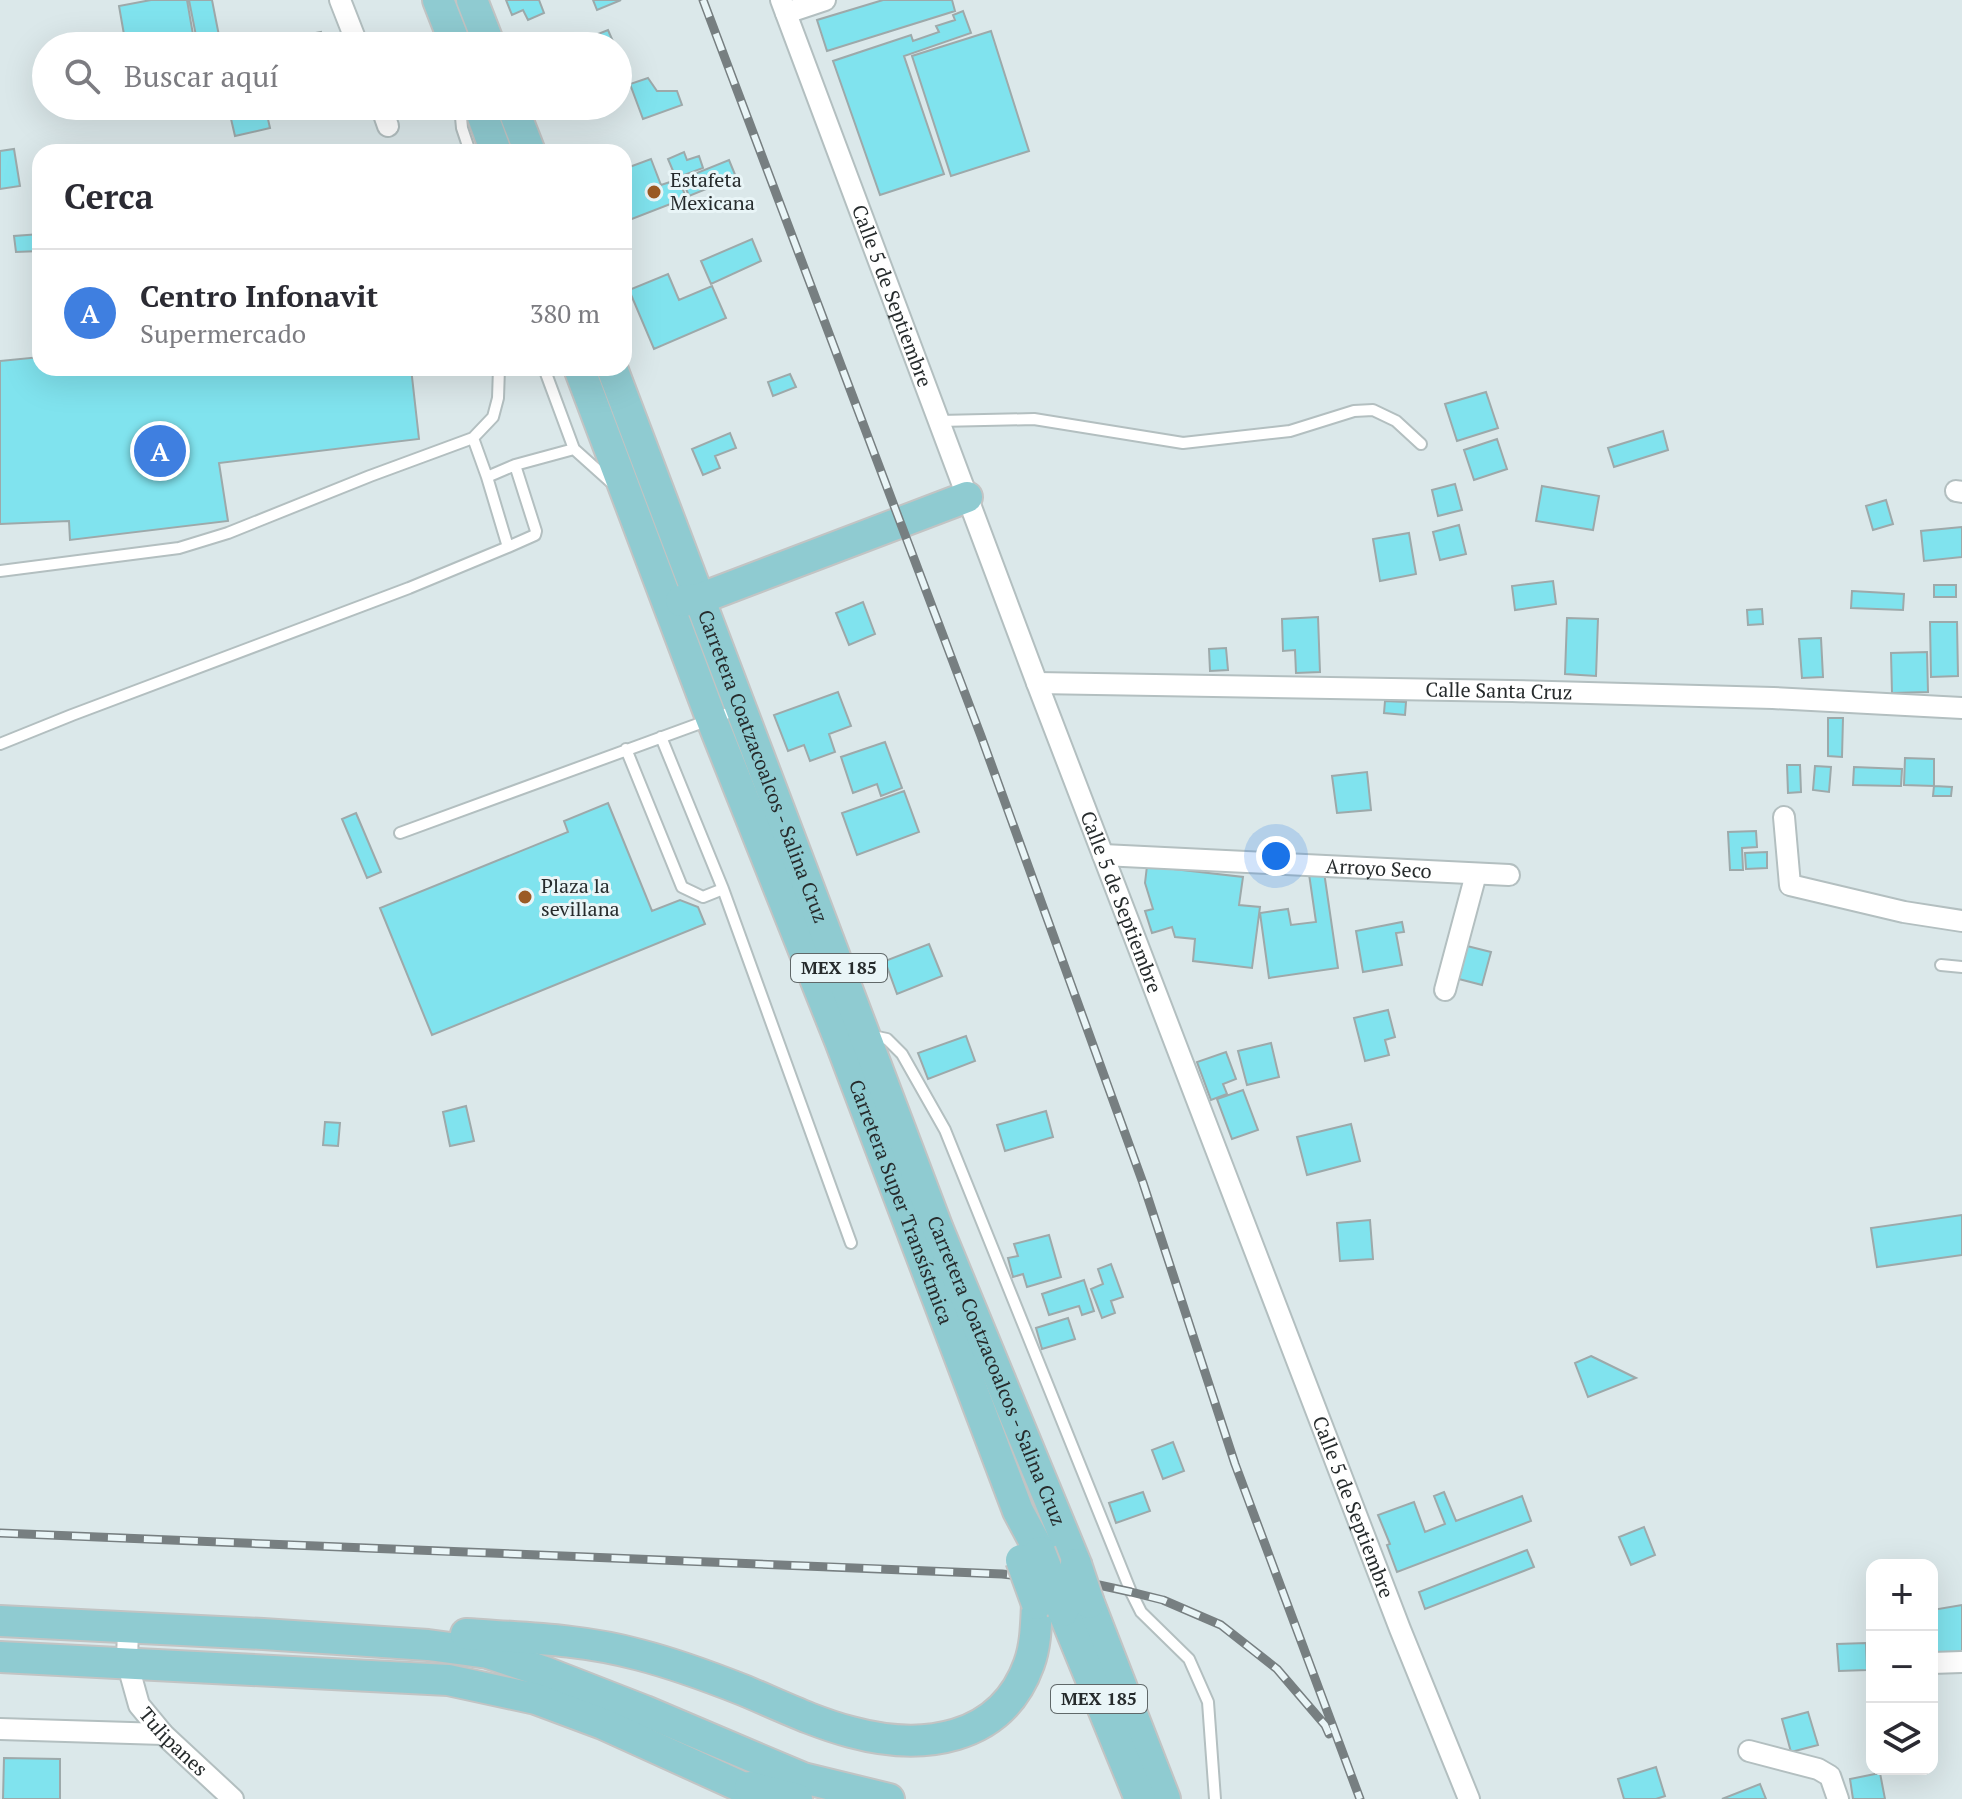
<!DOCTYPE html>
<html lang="es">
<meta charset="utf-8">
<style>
body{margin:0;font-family:"PT Serif",serif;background:#f7f7f7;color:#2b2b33}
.controls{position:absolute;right:24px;bottom:24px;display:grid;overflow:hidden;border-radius:16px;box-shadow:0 8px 32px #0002}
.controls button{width:72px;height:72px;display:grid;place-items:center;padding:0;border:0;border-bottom:2px solid #e1e1e2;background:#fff;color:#2b2b33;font:40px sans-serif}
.you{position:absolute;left:1276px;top:856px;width:28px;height:28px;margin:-20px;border:6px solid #fff;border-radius:50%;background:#1a73e8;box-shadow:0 0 0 12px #1a73e833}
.badge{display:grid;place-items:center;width:52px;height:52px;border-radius:50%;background:#1a73e8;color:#fff;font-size:26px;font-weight:700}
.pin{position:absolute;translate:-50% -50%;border:4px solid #fff;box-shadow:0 2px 8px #0006}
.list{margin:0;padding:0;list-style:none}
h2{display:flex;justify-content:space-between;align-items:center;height:104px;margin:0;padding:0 32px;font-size:34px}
h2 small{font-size:26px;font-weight:400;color:#7c7c81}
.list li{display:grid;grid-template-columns:52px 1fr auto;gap:24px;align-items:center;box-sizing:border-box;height:128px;padding:0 32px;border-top:2px solid #e1e1e2}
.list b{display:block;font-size:30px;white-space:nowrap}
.list p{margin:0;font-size:26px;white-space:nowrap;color:#7c7c81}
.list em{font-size:26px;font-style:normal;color:#7c7c81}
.icon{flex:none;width:44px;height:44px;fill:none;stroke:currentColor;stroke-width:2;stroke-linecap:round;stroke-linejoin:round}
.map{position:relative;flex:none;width:1962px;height:1799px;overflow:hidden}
.search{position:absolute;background:#fff;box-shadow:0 8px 32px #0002;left:32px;top:32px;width:600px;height:88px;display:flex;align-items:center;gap:20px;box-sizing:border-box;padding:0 28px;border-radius:44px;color:#7c7c81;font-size:30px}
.panel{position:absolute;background:#fff;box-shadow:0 8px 32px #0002;left:32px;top:144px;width:600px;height:232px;border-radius:24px}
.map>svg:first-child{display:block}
.building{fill:#80e3ee;stroke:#9da9aa;stroke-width:2}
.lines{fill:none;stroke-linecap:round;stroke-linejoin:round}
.lane-casing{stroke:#b3bfc0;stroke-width:14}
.street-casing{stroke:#b3bfc0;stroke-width:24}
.primary-casing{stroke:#c2c4c4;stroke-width:34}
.lane{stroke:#fff;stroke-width:10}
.street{stroke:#fff;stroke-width:20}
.primary{stroke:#8fcbd1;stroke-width:30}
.rail-casing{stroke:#777f81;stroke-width:9}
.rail{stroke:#e9f5f7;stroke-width:6;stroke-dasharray:18;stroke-linecap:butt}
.primary-bridge-casing{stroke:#c2c4c4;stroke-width:34;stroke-linecap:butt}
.primary-bridge{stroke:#8fcbd1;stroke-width:30}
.poi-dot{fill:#9b5b24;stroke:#e9f5f7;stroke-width:3}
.labels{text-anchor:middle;stroke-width:6;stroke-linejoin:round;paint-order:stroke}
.shield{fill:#e9f5f7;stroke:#606869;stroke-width:2}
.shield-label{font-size:18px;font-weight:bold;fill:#262b2c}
.poi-label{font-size:20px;fill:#262b2c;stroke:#e9f5f7;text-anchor:start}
.street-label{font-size:20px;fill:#262b2c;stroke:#e9f5f7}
</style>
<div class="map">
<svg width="1962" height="1799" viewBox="0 0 1962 1799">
<rect width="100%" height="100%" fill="#dbe8ea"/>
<!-- building -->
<path class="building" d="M 151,0 L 187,0 L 195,46 L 126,46 L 119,6 Z
M 189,0 L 212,0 L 221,46 L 198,46 Z
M 506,0 L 539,0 L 544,13 L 528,20 L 523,10 L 512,15 Z
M 593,0 L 621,0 L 597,10 Z
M 883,0 L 952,0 L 955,11 L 827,51 L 817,20 Z
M 963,11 L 971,33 L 904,56 L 944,174 L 880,195 L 833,61 L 911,35 L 913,41 L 939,32 L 936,26 L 955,20 L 953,15 Z
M 608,30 L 615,46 L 568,46 Z
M 991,31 L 1029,151 L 951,176 L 912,56 Z
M 321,32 L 323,46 L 248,46 Z
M 648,78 L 657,91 L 677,91 L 682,105 L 643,119 L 630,84 Z
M 228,106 L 265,106 L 270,128 L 235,136 Z
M 14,149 L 20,186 L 0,189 L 0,151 Z
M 684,152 L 687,160 L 699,156 L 703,168 L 676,178 L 668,159 Z
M 651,159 L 661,185 L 679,179 L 686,198 L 624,222 L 624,169 Z
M 729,160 L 736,177 L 689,196 L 682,179 Z
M 40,234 L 40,251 L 16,252 L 14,236 Z
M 752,239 L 761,261 L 711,284 L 701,261 Z
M 668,274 L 679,300 L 712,286 L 726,318 L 654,349 L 629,290 Z
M 40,357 L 40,368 L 411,368 L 419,439 L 219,463 L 228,521 L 70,540 L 69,521 L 0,524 L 0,361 Z
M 790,374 L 796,387 L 773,396 L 768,382 Z
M 1486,392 L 1498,428 L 1457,441 L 1445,404 Z
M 1663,431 L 1668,450 L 1614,467 L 1608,448 Z
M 730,433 L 736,448 L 715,456 L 720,468 L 703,475 L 692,449 Z
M 1497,439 L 1507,469 L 1474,480 L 1464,450 Z
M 1455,484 L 1462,510 L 1438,516 L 1432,490 Z
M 1542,486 L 1599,496 L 1593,530 L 1536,521 Z
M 1886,500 L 1893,524 L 1873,530 L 1866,506 Z
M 1459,525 L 1466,554 L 1440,560 L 1433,532 Z
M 1962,527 L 1962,557 L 1924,561 L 1921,531 Z
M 1409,533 L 1416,574 L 1380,581 L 1373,539 Z
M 1553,581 L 1556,604 L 1515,610 L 1512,586 Z
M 1934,585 L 1956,585 L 1956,597 L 1934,597 Z
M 1852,591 L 1904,594 L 1903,610 L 1851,608 Z
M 863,602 L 875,634 L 849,645 L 836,613 Z
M 1762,609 L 1763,624 L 1748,625 L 1747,610 Z
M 1318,617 L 1320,672 L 1296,673 L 1295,650 L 1283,651 L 1282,619 Z
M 1567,618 L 1598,619 L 1596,676 L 1565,674 Z
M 1930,622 L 1957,622 L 1958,676 L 1931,677 Z
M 1821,638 L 1823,677 L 1802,678 L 1799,639 Z
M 1226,648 L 1228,670 L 1210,671 L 1209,649 Z
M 1927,652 L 1928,692 L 1892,693 L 1891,653 Z
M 838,692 L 851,726 L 829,734 L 835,752 L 810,761 L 804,745 L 788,751 L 774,715 Z
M 1385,701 L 1406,702 L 1405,715 L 1384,713 Z
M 1828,718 L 1843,718 L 1842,757 L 1828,756 Z
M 885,742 L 902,788 L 881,796 L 877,784 L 853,793 L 841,757 Z
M 1905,758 L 1934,759 L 1934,786 L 1904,785 Z
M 1787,765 L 1800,765 L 1801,792 L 1788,793 Z
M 1815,766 L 1831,767 L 1829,792 L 1813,790 Z
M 1854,767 L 1902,769 L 1901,786 L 1853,785 Z
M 1367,772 L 1371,810 L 1337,813 L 1332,776 Z
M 1934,786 L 1952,787 L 1951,796 L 1933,796 Z
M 904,791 L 919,832 L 857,855 L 842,813 Z
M 608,803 L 652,911 L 680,900 L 698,907 L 705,924 L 432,1035 L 380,908 L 568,832 L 564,821 Z
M 356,813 L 381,872 L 367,878 L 342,819 Z
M 1756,831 L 1757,847 L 1742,848 L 1743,870 L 1730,870 L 1728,832 Z
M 1767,852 L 1767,868 L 1746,869 L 1745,853 Z
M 1147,866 L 1243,877 L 1239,905 L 1260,907 L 1252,968 L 1193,961 L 1195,939 L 1175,937 L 1172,927 L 1152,933 L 1145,911 L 1153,909 L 1145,883 Z
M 1324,872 L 1338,968 L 1269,978 L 1260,913 L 1288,909 L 1291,925 L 1316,922 L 1309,874 Z
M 1402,922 L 1404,932 L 1396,933 L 1402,965 L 1363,972 L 1356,931 Z
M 929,944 L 942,976 L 897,994 L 885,961 Z
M 1459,944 L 1491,952 L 1482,985 L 1451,977 Z
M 1388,1010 L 1395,1037 L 1385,1040 L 1389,1055 L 1365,1061 L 1354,1018 Z
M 966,1036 L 975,1061 L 928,1079 L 918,1053 Z
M 1271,1043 L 1279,1077 L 1247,1085 L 1238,1051 Z
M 1226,1052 L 1236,1079 L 1223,1084 L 1227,1094 L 1211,1100 L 1197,1062 Z
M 1243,1090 L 1258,1130 L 1232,1139 L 1217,1099 Z
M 466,1106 L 474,1141 L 450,1146 L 443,1112 Z
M 1046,1111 L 1053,1137 L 1005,1151 L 997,1125 Z
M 325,1122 L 340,1123 L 338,1146 L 323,1145 Z
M 1351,1124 L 1360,1161 L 1307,1175 L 1297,1137 Z
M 1962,1215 L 1962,1255 L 1877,1267 L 1871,1228 Z
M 1370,1220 L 1373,1259 L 1340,1261 L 1337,1223 Z
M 1049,1235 L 1061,1277 L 1027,1287 L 1023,1274 L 1013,1277 L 1008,1258 L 1018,1256 L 1014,1244 Z
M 1111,1264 L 1123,1297 L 1111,1301 L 1115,1313 L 1102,1318 L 1091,1289 L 1103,1284 L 1098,1269 Z
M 1084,1280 L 1094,1311 L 1082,1315 L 1079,1306 L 1049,1315 L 1042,1294 Z
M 1068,1318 L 1075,1339 L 1042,1349 L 1036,1328 Z
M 1591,1356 L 1636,1378 L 1588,1397 L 1575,1363 Z
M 1173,1442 L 1184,1471 L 1163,1479 L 1152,1450 Z
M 1143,1492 L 1150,1511 L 1116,1523 L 1109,1503 Z
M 1444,1492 L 1456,1521 L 1522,1496 L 1531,1521 L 1397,1572 L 1387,1545 L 1390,1544 L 1378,1515 L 1414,1502 L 1425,1532 L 1445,1524 L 1434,1496 Z
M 1644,1527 L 1655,1555 L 1631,1565 L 1619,1537 Z
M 1527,1550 L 1534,1567 L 1425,1609 L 1419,1592 Z
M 1962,1605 L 1962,1654 L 1932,1659 L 1932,1610 Z
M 1866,1643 L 1867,1670 L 1839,1671 L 1837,1644 Z
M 1808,1712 L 1818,1745 L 1791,1752 L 1782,1719 Z
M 4,1758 L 60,1759 L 60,1799 L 3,1799 Z
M 1656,1767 L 1665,1796 L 1656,1799 L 1624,1799 L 1618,1779 Z
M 1880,1773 L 1885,1799 L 1853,1799 L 1850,1779 Z
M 1760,1784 L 1766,1799 L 1722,1799 Z"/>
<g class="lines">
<defs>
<path id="lane" d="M 460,106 L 462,128 L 470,152
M 544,368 L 574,449
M 939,421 L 1034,419 L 1183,443 L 1290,431 L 1354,411 L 1373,410 L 1396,421 L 1421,444
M 473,438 L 493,417 L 498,398 L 499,368
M 508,547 L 535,535 L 536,531 L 515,465
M 0,571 L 179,548 L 228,533 L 370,476 L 473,438 L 487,477
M 0,744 L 72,715 L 409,588 L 508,547 L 487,477 L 515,465 L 574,449 L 613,484
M 626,749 L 682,887 L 703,897 L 723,889 L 661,737
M 400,833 L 739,709
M 723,889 L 851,1243
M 1941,965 L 1962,967
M 868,1035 L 887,1039 L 902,1054 L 945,1130 L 1131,1592 L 1141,1612 L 1189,1659 L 1208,1702 L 1215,1799"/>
<g id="street">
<path d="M 340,0 L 358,46"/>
<path id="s1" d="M 781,0 L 1037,683 L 1400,1629 L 1469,1799"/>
<path d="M 786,13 L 825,0"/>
<path d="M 381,106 L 388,126"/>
<path d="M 1956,491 L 1962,492"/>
<path id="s2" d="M 1037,683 L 1512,691 L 1773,698 L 1962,708"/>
<path d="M 1784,817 L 1790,885 L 1904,912 L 1962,921"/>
<path id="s3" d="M 1103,855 L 1509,875"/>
<path d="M 1445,990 L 1476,874"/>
<path id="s4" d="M 128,1627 L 127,1662 L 139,1705 L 163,1734 L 233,1799"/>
<path d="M 1932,1663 L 1962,1662"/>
<path d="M 0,1729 L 163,1734"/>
<path d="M 1749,1751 L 1818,1769 L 1830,1776 L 1838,1799"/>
</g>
<g id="primary">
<path d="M 438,0 L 456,46"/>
<path d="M 472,0 L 490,46"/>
<path d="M 479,106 L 496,152"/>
<path d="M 512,106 L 530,152"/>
<path id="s5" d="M 579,368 L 711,718 L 840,1041 L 1018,1511 L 1040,1552"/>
<path id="s6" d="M 612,368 L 938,1229 L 1076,1564"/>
<path d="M 681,601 L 699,599 L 967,497"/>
<path d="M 1089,1603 L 1165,1799"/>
<path d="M 1063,1611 L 1140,1799"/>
<path d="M 0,1621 L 263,1634 L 428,1645 L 488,1653 L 545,1672 L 645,1711 L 803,1778 L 889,1799"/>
<path d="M 466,1634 C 524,1638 583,1639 640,1655 C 675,1664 710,1677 743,1690 C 779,1705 813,1722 851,1732 C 921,1751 1001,1742 1029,1664 C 1036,1645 1036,1624 1037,1604"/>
<path d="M 0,1657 L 448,1680 L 536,1699 L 603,1724 L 768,1799"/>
<path d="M 750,1787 L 797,1799"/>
</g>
</defs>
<!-- lane casing -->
<use href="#lane" class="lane-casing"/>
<!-- street casing -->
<use href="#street" class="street-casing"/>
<!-- primary casing -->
<use href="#primary" class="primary-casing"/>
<!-- lane -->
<use href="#lane" class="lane"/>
<!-- street -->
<use href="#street" class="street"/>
<!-- primary -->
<use href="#primary" class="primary"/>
<defs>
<path id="rail" d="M 703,0 L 981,736 L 1143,1183 L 1235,1464 L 1360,1799
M 0,1533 L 1002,1574 L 1099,1585 L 1131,1592 L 1163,1600 L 1221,1625 L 1277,1669 L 1325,1725 L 1329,1734"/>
</defs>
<!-- rail casing -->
<use href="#rail" class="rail-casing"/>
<!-- rail -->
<use href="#rail" class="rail"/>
<defs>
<path id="primary-bridge" d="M 1040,1552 L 1063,1611
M 1021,1560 L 1037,1604
M 1076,1564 L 1089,1603"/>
</defs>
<!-- primary-bridge casing -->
<use href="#primary-bridge" class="primary-bridge-casing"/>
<!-- primary-bridge -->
<use href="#primary-bridge" class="primary-bridge"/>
</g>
<!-- markers -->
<g class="poi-dot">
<circle cx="654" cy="192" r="8"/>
<circle cx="525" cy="897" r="8"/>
</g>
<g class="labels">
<!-- shield labels -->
<g class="shield">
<rect x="791" y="954" width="96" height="28" rx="6"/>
<rect x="1051" y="1685" width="96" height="28" rx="6"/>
</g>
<g class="shield-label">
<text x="839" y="974">MEX 185</text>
<text x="1099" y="1705">MEX 185</text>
</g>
<!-- poi labels -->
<g class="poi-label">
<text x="670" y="187">Estafeta<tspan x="670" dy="23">Mexicana</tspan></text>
<text x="541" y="893">Plaza la<tspan x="541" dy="23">sevillana</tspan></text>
</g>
<!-- street labels -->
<g class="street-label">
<text dy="7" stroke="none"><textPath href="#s1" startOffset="316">Calle 5 de Septiembre</textPath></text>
<text dy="7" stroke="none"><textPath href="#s2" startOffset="462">Calle Santa Cruz</textPath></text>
<text dy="7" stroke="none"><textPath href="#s6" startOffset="426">Carretera Coatzacoalcos - Salina Cruz</textPath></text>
<text dy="7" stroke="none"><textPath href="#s3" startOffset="276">Arroyo Seco</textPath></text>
<text dy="7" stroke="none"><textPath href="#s1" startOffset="964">Calle 5 de Septiembre</textPath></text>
<text dy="7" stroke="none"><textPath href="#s5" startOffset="894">Carretera Super Transístmica</textPath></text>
<text dy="7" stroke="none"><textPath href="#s6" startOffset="1074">Carretera Coatzacoalcos - Salina Cruz</textPath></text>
<text dy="7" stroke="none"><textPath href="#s1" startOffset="1612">Calle 5 de Septiembre</textPath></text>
<text dy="7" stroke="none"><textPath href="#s4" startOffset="130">Tulipanes</textPath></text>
</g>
</g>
</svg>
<div class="controls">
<button>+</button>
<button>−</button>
<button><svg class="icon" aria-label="layers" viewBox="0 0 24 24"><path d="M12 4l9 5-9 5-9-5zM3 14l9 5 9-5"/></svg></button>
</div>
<div class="you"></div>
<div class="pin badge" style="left:160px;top:451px;background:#3f7fe0">A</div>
<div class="search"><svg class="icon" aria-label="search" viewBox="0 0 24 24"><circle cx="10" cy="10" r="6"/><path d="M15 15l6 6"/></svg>Buscar aquí</div>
<section class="panel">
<h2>Cerca<small></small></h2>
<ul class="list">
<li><span class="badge" style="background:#3f7fe0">A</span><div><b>Centro Infonavit</b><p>Supermercado</p></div><em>380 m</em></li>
</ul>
</section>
</div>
